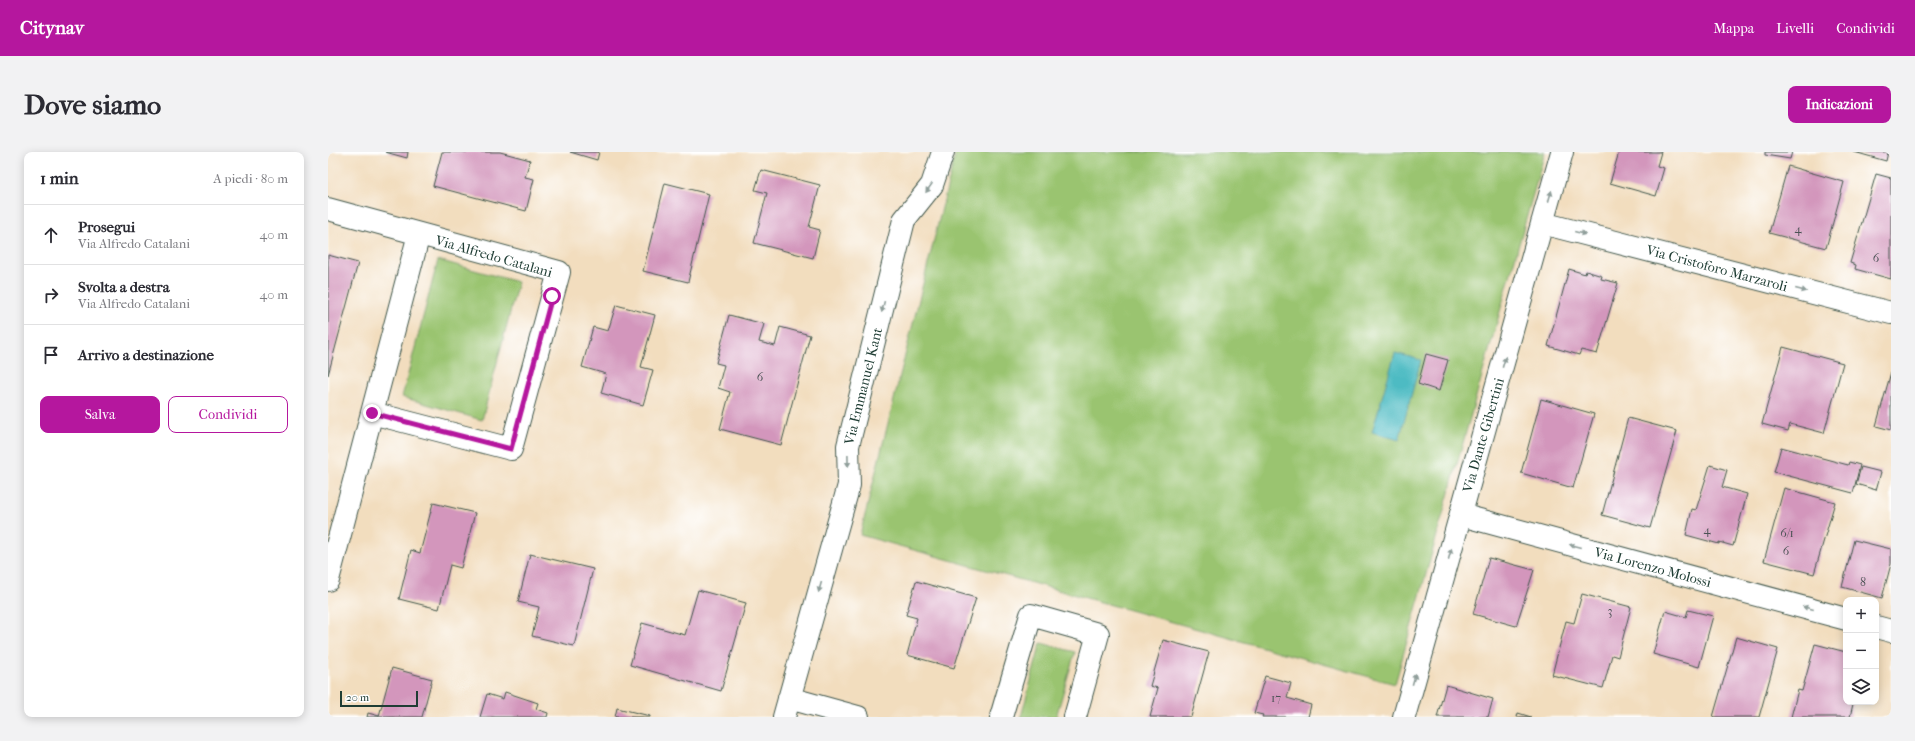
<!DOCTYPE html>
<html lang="it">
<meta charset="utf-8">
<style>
body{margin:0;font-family:"IM FELL French Canon",serif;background:#f2f2f3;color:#2b2b33}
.controls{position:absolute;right:12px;bottom:12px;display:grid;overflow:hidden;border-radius:8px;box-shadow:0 2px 10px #0003}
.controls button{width:36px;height:36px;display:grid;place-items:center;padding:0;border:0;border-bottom:1px solid #e1e1e2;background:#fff;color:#2b2b33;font:20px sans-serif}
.scale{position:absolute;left:12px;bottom:10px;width:78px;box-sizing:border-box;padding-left:4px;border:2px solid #1f3d34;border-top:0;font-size:11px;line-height:14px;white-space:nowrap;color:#1f3d34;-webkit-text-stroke:3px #fff;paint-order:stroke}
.stop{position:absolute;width:12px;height:12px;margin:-9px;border:3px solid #b5179e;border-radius:50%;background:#fff}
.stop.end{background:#b5179e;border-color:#fff;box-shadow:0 1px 4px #0008}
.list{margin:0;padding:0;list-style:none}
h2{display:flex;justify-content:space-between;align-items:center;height:52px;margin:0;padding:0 16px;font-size:17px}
h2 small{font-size:13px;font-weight:400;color:#7c7c81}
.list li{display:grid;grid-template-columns:26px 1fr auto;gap:12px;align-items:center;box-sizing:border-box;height:60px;padding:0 16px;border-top:1px solid #e1e1e2}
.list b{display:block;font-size:15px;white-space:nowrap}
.list p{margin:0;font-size:13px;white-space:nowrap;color:#7c7c81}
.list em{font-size:13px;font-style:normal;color:#7c7c81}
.actions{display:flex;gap:8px;padding:12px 16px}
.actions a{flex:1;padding:9px 0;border:1px solid #b5179e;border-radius:8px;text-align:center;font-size:14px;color:#b5179e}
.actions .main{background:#b5179e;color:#fff}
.icon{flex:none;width:22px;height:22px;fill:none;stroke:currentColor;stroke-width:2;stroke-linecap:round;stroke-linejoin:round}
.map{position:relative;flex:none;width:1563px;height:565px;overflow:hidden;border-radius:8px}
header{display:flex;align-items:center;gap:24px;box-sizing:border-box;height:56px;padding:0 20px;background:#b5179e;color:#fff}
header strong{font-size:19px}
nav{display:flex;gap:22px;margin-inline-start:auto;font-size:14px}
.intro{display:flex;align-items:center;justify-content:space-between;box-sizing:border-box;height:96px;padding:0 24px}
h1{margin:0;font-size:28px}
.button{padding:10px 18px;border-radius:8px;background:#b5179e;color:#fff;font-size:14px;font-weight:700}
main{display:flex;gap:24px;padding:0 24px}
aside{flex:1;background:#fff;border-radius:8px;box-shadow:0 2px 10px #0003}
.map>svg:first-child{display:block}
.green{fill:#9ac470;stroke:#5c8052}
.water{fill:#4dbbc3;stroke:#367c7c}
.building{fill:#d396bc}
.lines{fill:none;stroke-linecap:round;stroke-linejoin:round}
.street-casing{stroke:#3f5549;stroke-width:24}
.street{stroke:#fff;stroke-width:22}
.oneway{fill:#8f9e9a}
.route{stroke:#b5179e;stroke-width:5}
.labels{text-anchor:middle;stroke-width:3;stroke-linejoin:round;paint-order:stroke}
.number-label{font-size:12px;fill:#4c5356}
.street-label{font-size:14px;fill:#1f3d34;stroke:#fff}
</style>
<header>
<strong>Citynav</strong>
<nav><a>Mappa</a><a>Livelli</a><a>Condividi</a></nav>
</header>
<div class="intro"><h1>Dove siamo</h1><a class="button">Indicazioni</a></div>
<main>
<aside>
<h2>1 min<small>A piedi · 80 m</small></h2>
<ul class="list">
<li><svg class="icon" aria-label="ahead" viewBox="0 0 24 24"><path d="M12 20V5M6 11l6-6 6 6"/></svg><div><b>Prosegui</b><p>Via Alfredo Catalani</p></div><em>40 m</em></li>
<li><svg class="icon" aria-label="right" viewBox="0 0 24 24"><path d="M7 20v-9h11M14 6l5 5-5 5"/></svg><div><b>Svolta a destra</b><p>Via Alfredo Catalani</p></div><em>40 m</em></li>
<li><svg class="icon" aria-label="arrive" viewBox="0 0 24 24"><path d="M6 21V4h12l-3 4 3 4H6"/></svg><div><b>Arrivo a destinazione</b></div></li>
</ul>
<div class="actions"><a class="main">Salva</a><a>Condividi</a></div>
</aside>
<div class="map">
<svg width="1563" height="565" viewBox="0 0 1563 565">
<rect width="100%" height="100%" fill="#fff"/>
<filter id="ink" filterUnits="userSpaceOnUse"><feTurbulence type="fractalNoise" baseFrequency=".025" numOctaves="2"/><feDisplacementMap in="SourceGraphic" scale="8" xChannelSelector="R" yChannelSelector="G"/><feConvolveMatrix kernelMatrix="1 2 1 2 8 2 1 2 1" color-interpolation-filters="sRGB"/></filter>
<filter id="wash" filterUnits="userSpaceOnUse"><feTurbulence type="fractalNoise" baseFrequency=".012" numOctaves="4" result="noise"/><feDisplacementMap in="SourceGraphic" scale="16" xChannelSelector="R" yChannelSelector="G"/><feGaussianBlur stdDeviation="0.9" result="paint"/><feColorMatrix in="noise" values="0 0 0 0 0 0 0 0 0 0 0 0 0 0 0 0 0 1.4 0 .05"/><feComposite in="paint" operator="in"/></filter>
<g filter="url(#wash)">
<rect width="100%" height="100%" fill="#f2ddbe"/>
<!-- green -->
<path class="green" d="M 628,0 L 1217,0 L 1067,532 L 532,383 Z
M 110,108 L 190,130 L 154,268 L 74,245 Z
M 713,491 L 747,500 L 728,565 L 693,565 Z"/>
<!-- water -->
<path class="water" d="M 1067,201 L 1093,208 L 1071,288 L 1044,280 Z"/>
<g id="blocks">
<!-- building -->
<path class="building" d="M 57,0 L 80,0 L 79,6 Z
M 114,0 L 172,0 L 202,8 L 197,25 L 206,27 L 198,59 L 105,34 Z
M 242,0 L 271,0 L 269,8 Z
M 1291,0 L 1333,0 L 1329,14 L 1336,16 L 1328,44 L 1282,31 Z
M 1437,0 L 1464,0 L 1462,7 L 1437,3 Z
M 1526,0 L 1560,0 L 1558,9 Z
M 1460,14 L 1516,30 L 1498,96 L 1441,81 Z
M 433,18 L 492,33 L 481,75 L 492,78 L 485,106 L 426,91 L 439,41 L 427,38 Z
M 1548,22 L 1563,26 L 1563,127 L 1527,117 L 1528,113 L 1522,111 Z
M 337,31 L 381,42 L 360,130 L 315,119 Z
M 0,103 L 30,111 L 0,223 Z
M 1241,117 L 1257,122 L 1258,119 L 1274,124 L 1273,127 L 1290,131 L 1269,202 L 1253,198 L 1251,203 L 1220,194 Z
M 288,153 L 327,163 L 313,215 L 325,218 L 315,253 L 273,241 L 278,222 L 254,215 L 265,175 L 280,179 Z
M 401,163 L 436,172 L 431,190 L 447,194 L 452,175 L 482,183 L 453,293 L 392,277 L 402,240 L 390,236 L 396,213 L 388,211 Z
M 1455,195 L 1515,211 L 1496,281 L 1462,272 L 1460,279 L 1434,272 Z
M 1098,202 L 1120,208 L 1111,239 L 1090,232 Z
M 1563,220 L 1563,278 L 1548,274 Z
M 1213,247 L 1266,262 L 1245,336 L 1193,321 Z
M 1300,266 L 1349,279 L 1322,376 L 1274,363 Z
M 1453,295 L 1520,313 L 1521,310 L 1532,313 L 1525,341 L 1446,320 Z
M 1382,313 L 1399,318 L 1394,335 L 1419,342 L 1405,394 L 1391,390 L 1391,392 L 1358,383 L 1364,357 L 1368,358 Z
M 1533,315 L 1553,320 L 1548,338 L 1528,332 Z
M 1456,336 L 1507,350 L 1486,422 L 1436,409 Z
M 105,351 L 147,361 L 133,416 L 122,413 L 111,457 L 71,447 L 83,398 L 92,401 Z
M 1526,388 L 1563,397 L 1563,412 L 1554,446 L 1514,435 Z
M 202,402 L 265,417 L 246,494 L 204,484 L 211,455 L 190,450 Z
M 1161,406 L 1206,418 L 1188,474 L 1145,462 Z
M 588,429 L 648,446 L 626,516 L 579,503 L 589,466 L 578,463 Z
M 370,438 L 418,451 L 393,539 L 302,513 L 314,471 L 357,483 Z
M 1254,442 L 1303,455 L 1290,505 L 1284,503 L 1275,536 L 1224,523 L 1238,469 L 1246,471 Z
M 1360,458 L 1385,464 L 1371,515 L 1325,502 L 1337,459 L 1358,465 Z
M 1408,485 L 1450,497 L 1431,565 L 1385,565 Z
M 835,488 L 881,500 L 863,565 L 822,565 L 830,536 L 822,534 Z
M 1487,492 L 1518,500 L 1518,550 L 1525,552 L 1522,565 L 1463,565 L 1470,538 L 1474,539 Z
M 64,516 L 104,527 L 94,565 L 39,565 L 40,561 L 51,564 Z
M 937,524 L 963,531 L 959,546 L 983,553 L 980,565 L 934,565 L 935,563 L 926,561 Z
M 1118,533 L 1165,547 L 1160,565 L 1109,565 Z
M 177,540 L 210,551 L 208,557 L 220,561 L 219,565 L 152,565 L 159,542 L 175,547 Z
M 289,556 L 322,564 L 322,565 L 287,565 Z
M 1190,561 L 1203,565 L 1189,565 Z"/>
</g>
</g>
<g filter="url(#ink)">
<use href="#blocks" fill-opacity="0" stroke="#3f5549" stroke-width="1"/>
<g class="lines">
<defs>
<path id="street" d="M 0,57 L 231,120 L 183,297 L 44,261
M 1214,71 L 1563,161
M 1133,363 L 1518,467
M 0,428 L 91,82
M 1548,475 L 1563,479
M 461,546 L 530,565
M 456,565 L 521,333 L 520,294 L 576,68 L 604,33 L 615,0
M 673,565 L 703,463 L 770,482 L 747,565
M 1076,565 L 1234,0"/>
</defs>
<!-- street casing -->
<use href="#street" class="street-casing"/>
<!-- street -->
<use href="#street" class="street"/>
</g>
<!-- one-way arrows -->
<defs><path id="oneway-solid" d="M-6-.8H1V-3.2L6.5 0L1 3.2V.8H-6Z"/></defs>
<g class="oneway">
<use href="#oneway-solid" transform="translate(601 36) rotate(125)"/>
<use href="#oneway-solid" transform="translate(1222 44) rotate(-74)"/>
<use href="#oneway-solid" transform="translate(1252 81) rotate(15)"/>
<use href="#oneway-solid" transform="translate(1473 138) rotate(15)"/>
<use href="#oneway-solid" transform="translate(555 155) rotate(104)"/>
<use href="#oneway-solid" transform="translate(1176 210) rotate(-74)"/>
<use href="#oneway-solid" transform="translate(520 309) rotate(89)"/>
<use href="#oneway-solid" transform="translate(1247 394) rotate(-165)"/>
<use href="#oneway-solid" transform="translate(1122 402) rotate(-74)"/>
<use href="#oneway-solid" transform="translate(492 435) rotate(106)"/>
<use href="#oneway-solid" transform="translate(1480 456) rotate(-165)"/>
<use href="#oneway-solid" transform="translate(1086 527) rotate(-74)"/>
</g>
</g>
<g class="lines" filter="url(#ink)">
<!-- route -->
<path class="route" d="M 44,261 L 183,297 L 224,144"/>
</g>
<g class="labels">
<!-- number labels -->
<g class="number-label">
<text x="1470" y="81">4</text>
<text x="1548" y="110">6</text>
<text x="432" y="229">6</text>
<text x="1379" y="382">4</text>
<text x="1459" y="385">6/1</text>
<text x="1458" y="403">6</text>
<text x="1535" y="434">8</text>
<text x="1282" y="463">3</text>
<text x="948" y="550">17</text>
</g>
<!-- street labels -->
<g class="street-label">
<text transform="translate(166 104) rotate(16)" y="5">Via Alfredo Catalani</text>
<text transform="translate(1389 116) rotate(15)" y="5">Via Cristoforo Marzaroli</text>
<text transform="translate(535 234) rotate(-76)" y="5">Via Emmanuel Kant</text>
<text transform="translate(1155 283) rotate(-74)" y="5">Via Dante Gibertini</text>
<text transform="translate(1325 415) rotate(15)" y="5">Via Lorenzo Molossi</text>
</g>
</g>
</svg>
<div class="controls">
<button>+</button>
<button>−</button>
<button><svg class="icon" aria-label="layers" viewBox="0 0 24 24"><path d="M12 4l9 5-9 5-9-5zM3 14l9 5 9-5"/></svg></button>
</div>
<div class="scale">20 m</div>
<div class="stop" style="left:224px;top:144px"></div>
<div class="stop end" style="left:44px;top:261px"></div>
</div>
</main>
